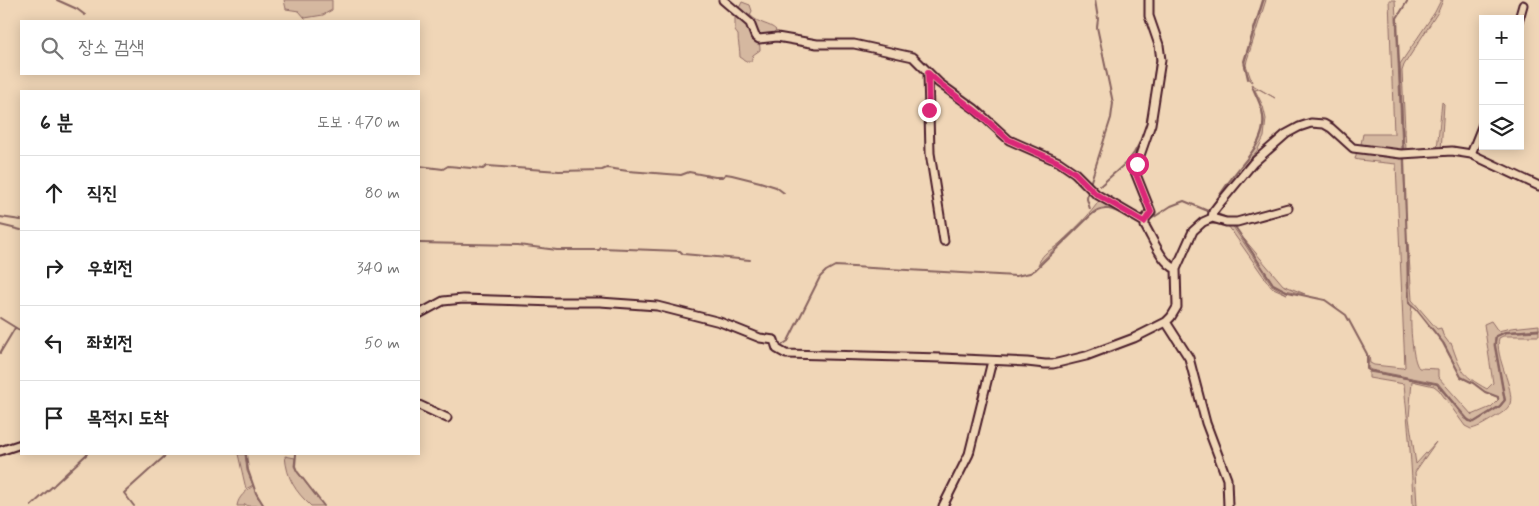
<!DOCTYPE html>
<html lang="ko">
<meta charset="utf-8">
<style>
body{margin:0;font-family:Mynerve,"Poor Story",sans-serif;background:#f6f6f6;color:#222}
.controls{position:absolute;right:15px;top:15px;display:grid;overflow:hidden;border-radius:0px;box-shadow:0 2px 12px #0003}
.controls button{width:45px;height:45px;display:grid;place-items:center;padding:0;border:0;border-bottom:1px solid #e0e0e0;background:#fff;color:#222;font:25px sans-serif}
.stop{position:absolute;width:15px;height:15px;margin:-11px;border:4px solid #db2777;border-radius:50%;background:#fff}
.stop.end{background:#db2777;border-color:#fff;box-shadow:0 1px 5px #0008}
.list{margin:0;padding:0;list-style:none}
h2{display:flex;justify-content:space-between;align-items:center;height:65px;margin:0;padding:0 20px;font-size:21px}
h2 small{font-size:16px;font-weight:400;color:#767676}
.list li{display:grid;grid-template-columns:32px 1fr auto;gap:15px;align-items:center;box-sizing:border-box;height:75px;padding:0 20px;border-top:1px solid #e0e0e0}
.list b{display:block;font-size:19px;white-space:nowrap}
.list em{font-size:16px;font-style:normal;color:#767676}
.icon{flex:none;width:28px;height:28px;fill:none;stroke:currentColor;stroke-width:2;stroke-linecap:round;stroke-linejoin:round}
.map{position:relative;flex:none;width:1539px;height:506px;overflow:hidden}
.search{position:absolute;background:#fff;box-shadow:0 2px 12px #0003;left:20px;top:20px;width:400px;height:55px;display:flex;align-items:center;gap:12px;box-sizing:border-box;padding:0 18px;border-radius:0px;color:#767676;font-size:19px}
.panel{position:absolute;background:#fff;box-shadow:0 2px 12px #0003;left:20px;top:90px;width:400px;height:365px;border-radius:0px}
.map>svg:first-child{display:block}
.green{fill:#d5b8a0;stroke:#906c66}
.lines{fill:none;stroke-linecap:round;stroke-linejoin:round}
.stream{stroke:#87635f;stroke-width:2}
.minor-casing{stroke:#4a1f2b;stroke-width:11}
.minor{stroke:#f0d6b7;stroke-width:7}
.route{stroke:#db2777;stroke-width:6}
</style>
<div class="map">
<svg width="1539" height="506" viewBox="0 0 1539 506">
<rect width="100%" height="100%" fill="#f0d6b7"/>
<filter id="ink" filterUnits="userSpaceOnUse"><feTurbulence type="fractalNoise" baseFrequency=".02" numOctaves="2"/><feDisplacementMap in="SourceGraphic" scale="10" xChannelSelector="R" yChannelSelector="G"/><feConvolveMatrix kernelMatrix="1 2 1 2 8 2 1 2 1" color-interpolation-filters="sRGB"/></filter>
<g filter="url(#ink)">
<!-- green -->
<path class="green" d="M 284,0 L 332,0 L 332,10 L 323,15 L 305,18 L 299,11 L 286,9 Z
M 1264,0 L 1266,0 L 1247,60 L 1246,65 L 1252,82 L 1250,81 L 1244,65 L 1245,61 Z
M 1389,0 L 1395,0 L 1396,18 L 1402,149 L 1397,150 L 1361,144 L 1363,134 L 1394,134 Z
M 1441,0 L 1443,0 L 1438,12 L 1404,65 L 1402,71 L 1406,150 L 1437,149 L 1442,102 L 1444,104 L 1441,151 L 1419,153 L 1397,152 L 1404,151 L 1400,64 L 1435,12 Z
M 742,2 L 750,5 L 752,11 L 750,15 C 760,25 769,23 776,30 L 771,36 L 759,38 L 737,12 Z
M 735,14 C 747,22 760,34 760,50 L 753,55 L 751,61 L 746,61 L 740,57 C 740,49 738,43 738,35 L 735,31 Z
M 1251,84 L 1275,98 L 1259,89 L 1255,90 L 1263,106 L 1266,119 L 1264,137 L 1257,151 L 1245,164 L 1224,196 L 1210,211 C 1217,200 1224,189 1231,179 C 1244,161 1265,144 1264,120 C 1263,107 1256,95 1251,84 Z
M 1357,151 L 1403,156 L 1407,242 L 1407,282 L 1409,304 L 1412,307 C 1409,316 1412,362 1419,368 L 1438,369 L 1438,377 L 1472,415 L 1491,407 L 1499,399 L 1498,397 L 1485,392 L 1473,383 L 1461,377 L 1444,343 L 1416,308 L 1410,303 L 1408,282 L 1408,242 L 1412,300 L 1437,329 L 1441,328 L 1443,335 L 1449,343 L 1451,343 C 1461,370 1460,374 1487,389 L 1493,383 L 1484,324 L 1491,321 L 1498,331 L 1511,328 L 1539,325 L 1539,329 L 1505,332 L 1495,336 L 1494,345 L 1504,400 L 1499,406 L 1474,422 L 1466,418 L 1438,383 L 1371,370 L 1368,368 L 1369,355 L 1370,363 L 1374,365 L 1402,368 L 1405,367 L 1396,164 L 1359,160 L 1355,159 Z
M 1101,198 L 1143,224 C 1126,218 1108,199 1092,213 L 1038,265 C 1044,250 1049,253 1060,243 C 1075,229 1090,215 1101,198 Z
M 1211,221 L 1232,225 L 1272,285 L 1287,294 L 1271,287 L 1229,227 L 1219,224 L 1202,225 Z
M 1244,239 L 1283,285 L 1305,294 L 1285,290 L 1274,285 Z
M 1539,331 L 1539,336 L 1503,336 L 1499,338 C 1494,357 1515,388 1510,404 C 1507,410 1501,414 1495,417 C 1487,422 1480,427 1471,429 L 1465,426 L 1439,390 L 1434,386 L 1412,381 L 1409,418 L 1416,464 L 1436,442 L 1415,472 L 1417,506 L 1413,506 C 1412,465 1408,425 1404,384 L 1369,378 L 1369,372 L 1437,384 L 1465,419 L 1474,423 L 1500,407 L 1505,400 L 1495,345 L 1496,337 L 1505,333 Z
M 238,454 L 245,454 L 247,471 L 253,485 L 246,489 Z
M 285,456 L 295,458 L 294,466 L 297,472 L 324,506 L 311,506 C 295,491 287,479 285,456 Z
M 253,486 L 258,498 L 261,501 L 264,506 L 248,506 L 245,504 L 244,506 L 237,506 C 238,497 246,491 253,486 Z"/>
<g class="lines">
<!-- stream -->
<path class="stream" d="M 57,0 L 77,9 L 85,15
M 1145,0 L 1146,11
M 1248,79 L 1244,61 L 1263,0
M 1145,131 L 1151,103 L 1157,54
M 1361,145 L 1367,146
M 1397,151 L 1403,150 L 1397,18 L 1408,0
M 1404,157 L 1409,303 L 1416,309 L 1443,343 L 1461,377 L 1473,383 L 1485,392 L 1498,397 L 1498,399
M 419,166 L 443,169 L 448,166 L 483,169 L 487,166 L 559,171 L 602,170 L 607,168 L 628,171 L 681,175 L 689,172 L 715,177 L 722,177 L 726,174 L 732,175 L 760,182 L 776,187 L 784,193
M 1090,184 L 1111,118 L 1113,103 L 1097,27 L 1098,19 L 1095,0
M 1100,186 L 1128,161 L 1134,153 L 1143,137
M 1088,189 L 1087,199 L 1090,209
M 1215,213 L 1229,219
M 0,217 L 21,220
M 1148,221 L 1171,206 L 1184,201 L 1208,211 C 1217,201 1223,189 1231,179 C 1246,158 1269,139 1262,111 C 1260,102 1255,94 1252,86
M 0,225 L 21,230
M 1234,225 L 1273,284 L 1288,292 L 1325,300 L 1346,315 L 1367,354 L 1367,369 L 1370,371 L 1437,384 L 1469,421 L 1474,422 L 1500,406 L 1505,400 L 1495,345 L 1496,336 L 1505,332 L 1539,330
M 419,243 L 518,245 L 557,250 L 599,250 L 601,248 L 680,251 L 683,254 L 750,260
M 0,318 L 21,331
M 777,345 L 782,345 L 788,341 L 820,277 L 826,271 L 835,266 L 1016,276 L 1030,273 L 1035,270 L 1090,216 C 1108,199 1122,217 1141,224
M 0,353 L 15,328
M 246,454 L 248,470 L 256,493 L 264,506
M 296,454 L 295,466 L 297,471 L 324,506
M 55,484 L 87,454
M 31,506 L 54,485
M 134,506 L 124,493 L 165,456 L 166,454"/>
<defs>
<path id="minor" d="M 723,0 L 750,23 L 755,36 L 759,39 L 777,37 L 817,44 L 854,44 L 913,57 L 939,83 L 975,109 L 1009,140 L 1059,162 L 1075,173 L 1096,194 L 1144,222
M 1149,0 L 1149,16 L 1159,45 L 1161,60 L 1151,124 L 1137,164 L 1135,172 L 1151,212 L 1145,219 L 1145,226 C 1153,239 1161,262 1176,269
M 1519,19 L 1523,5
M 928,73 L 930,153 L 944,241
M 1471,154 L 1483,124
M 1212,218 L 1213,212 L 1220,203 L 1253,163 L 1286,134 L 1299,127 L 1311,123 L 1324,124 L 1331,128 L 1353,148 L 1401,154 L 1452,151 L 1471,154 L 1539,186
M 419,314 L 443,301 L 463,299 L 555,302 L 600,302 L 657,306 L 720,322 L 760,338 L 774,340 L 777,349 L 786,354 L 942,358 L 1027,362 L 1045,364 L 1053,364 L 1086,356 L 1134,338 L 1166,322 L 1171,317 L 1177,307 L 1176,269 L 1193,231 L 1203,222 L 1212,218 L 1226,222 L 1237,222 L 1288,208
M 1166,322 L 1189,358 L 1206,423 L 1227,479 L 1228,506
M 419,405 L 447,418
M 0,451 L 21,444
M 943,506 L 969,454 L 992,361"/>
</defs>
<!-- minor casing -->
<use href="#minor" class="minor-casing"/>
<!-- minor -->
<use href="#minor" class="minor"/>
</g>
</g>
<g class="lines" filter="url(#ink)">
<!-- route -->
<path class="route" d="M 929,110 L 928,73 L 939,83 L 982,116 L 1009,140 L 1058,162 L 1075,173 L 1096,194 L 1144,222 L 1151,212 L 1135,172 L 1137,164"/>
</g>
</svg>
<div class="controls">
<button>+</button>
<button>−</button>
<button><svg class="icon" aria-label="layers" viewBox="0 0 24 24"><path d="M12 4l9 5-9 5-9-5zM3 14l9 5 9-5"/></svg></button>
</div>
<div class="stop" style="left:1137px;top:164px"></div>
<div class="stop end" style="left:929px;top:110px"></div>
<div class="search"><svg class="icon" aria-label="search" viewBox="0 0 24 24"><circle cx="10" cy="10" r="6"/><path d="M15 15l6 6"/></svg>장소 검색</div>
<section class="panel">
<h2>6 분<small>도보 · 470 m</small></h2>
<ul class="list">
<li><svg class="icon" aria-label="ahead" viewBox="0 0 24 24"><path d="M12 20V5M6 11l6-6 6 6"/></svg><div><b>직진</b></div><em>80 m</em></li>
<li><svg class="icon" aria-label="right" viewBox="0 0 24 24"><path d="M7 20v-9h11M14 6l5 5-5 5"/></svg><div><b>우회전</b></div><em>340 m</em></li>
<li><svg class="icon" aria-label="left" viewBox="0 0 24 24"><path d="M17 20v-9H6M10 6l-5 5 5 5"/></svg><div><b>좌회전</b></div><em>50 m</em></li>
<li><svg class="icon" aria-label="arrive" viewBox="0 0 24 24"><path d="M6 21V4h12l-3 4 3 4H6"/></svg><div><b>목적지 도착</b></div></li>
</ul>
</section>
</div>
